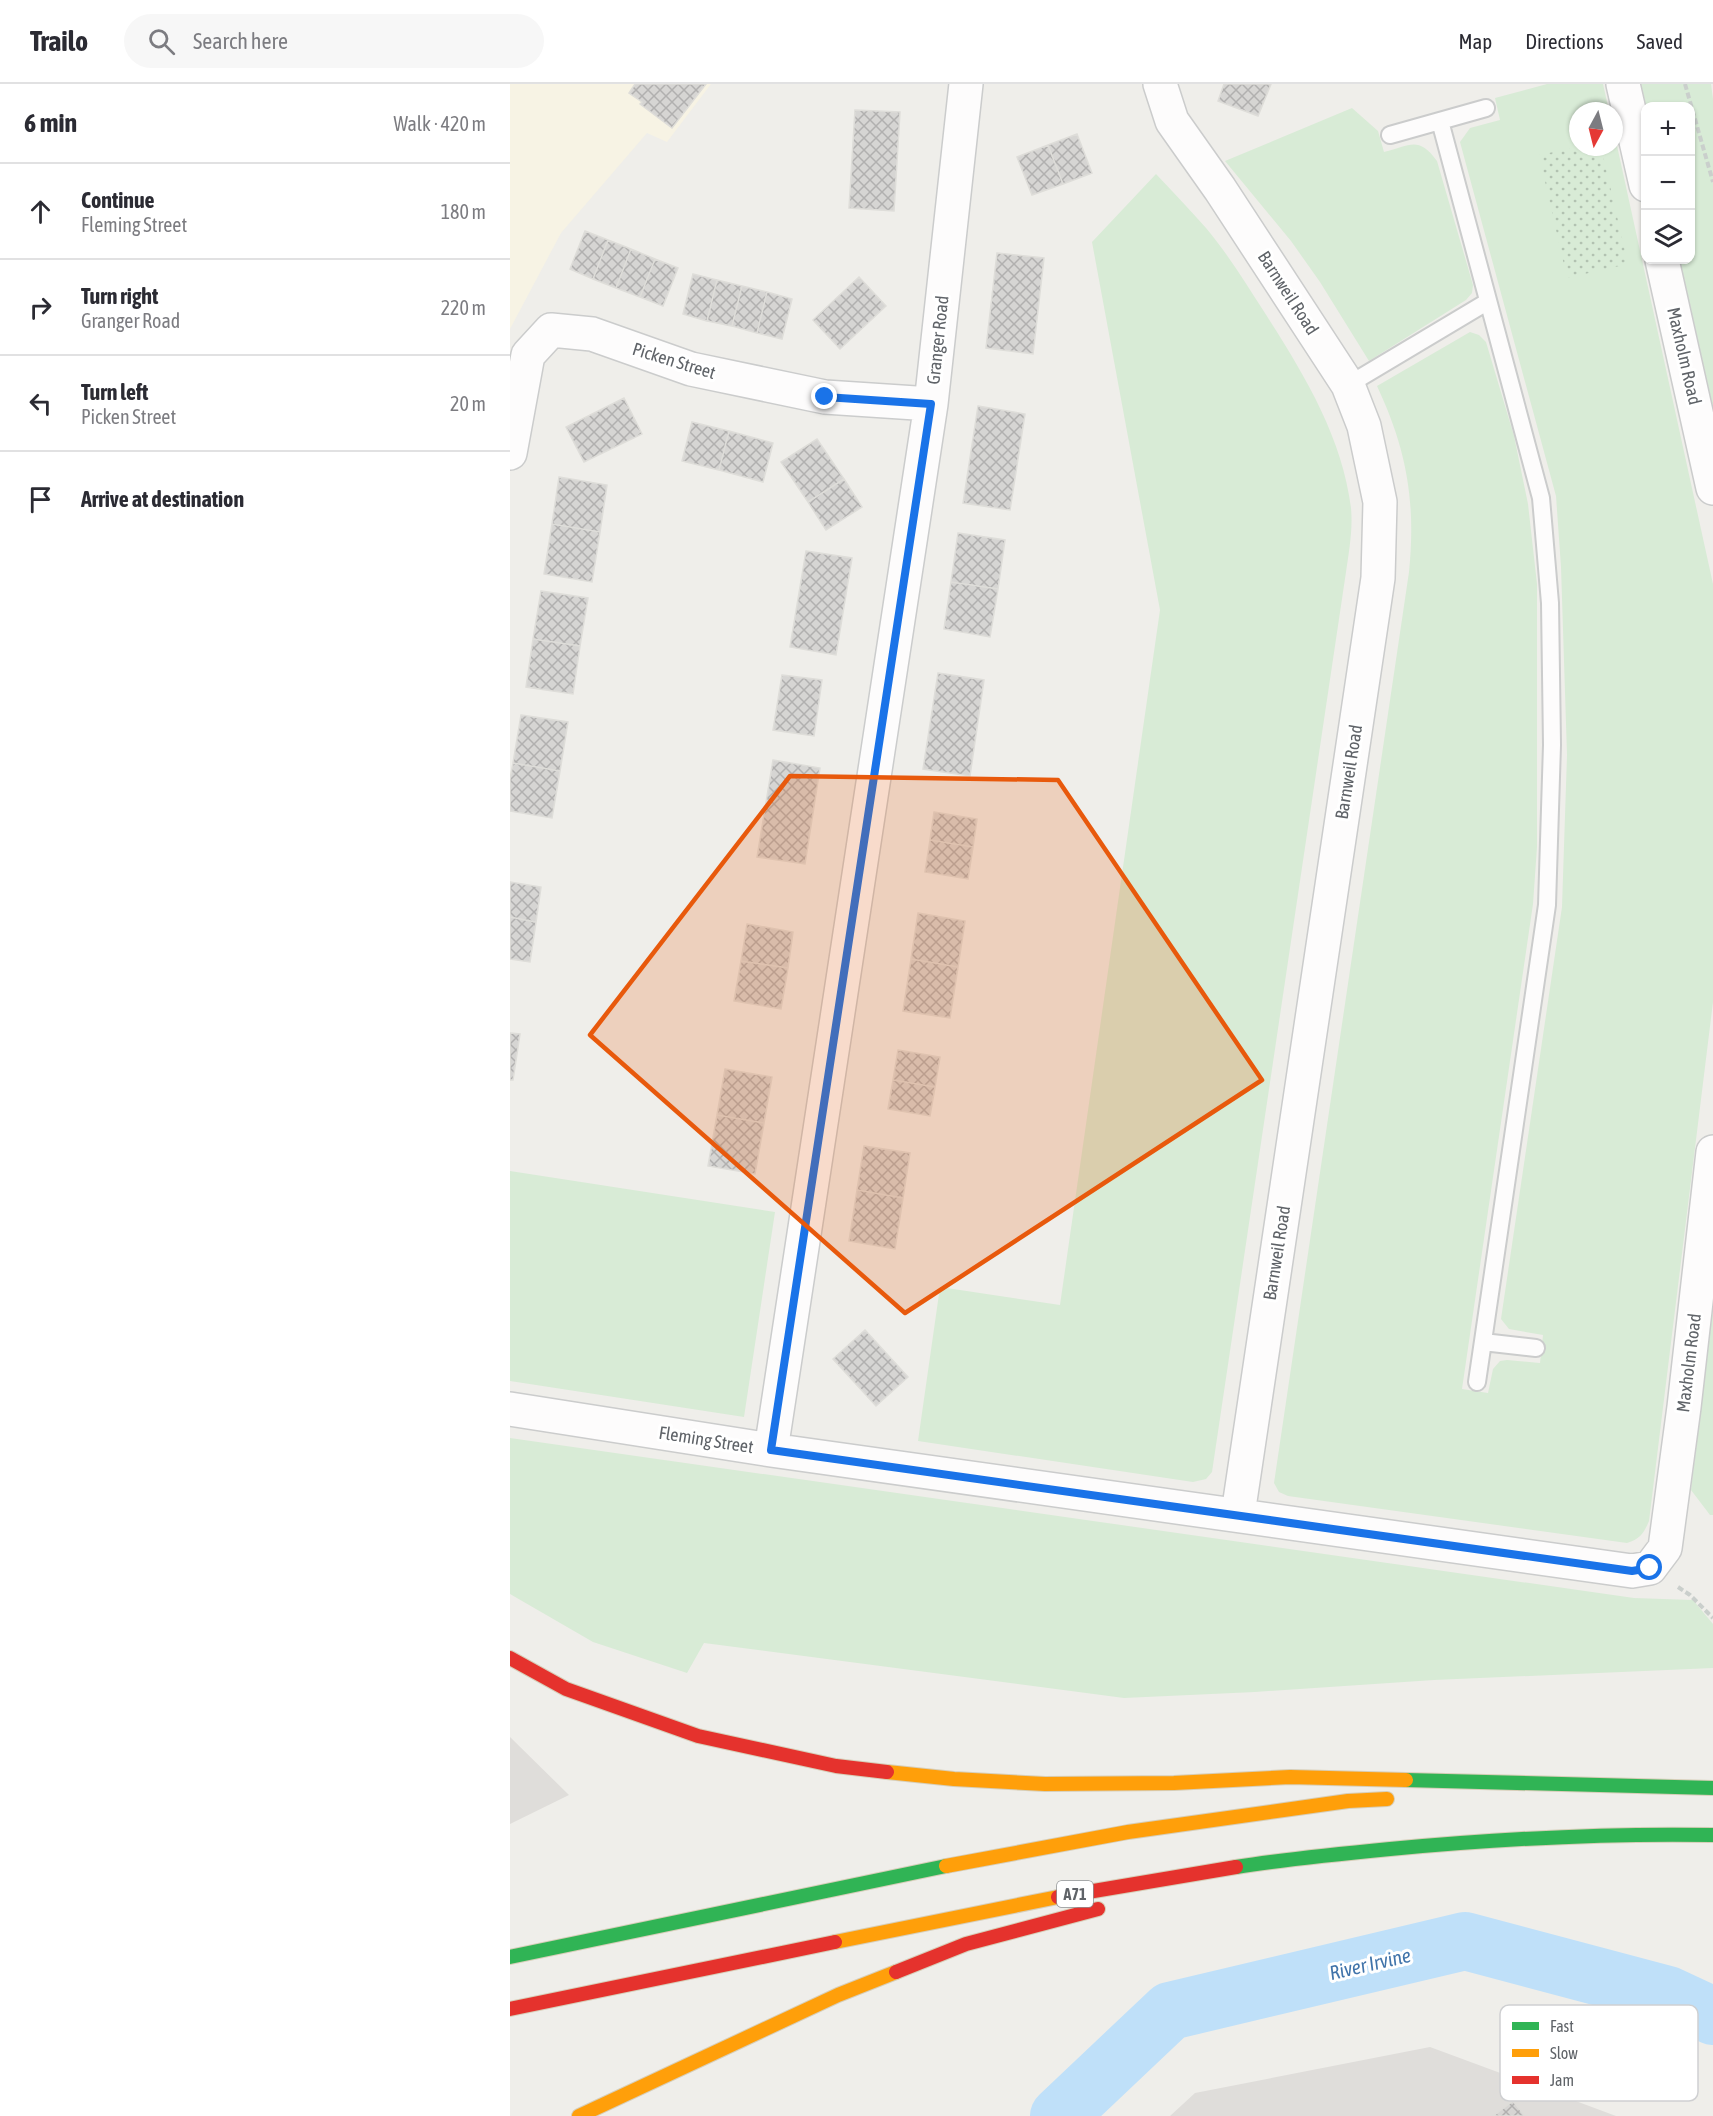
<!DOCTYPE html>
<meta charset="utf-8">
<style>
body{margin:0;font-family:"Asap Condensed",sans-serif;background:#f7f7f7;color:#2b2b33}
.controls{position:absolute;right:18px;top:18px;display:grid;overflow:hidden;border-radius:12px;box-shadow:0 2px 4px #0004}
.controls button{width:54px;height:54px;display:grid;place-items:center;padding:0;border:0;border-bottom:2px solid #e1e1e2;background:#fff;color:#2b2b33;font:30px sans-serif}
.compass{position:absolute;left:1059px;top:18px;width:54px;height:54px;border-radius:50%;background:#fff;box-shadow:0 2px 4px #0004;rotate:187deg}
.stop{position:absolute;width:18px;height:18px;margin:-14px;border:4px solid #1a73e8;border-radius:50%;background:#fff}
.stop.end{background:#1a73e8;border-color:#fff;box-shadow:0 2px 6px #0008}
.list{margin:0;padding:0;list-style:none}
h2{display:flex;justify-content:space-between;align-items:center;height:78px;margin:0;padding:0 24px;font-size:26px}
h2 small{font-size:20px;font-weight:400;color:#7c7c81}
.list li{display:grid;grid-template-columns:39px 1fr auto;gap:18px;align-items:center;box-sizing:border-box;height:96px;padding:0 24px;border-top:2px solid #e1e1e2}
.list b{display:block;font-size:22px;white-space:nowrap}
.list p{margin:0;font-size:20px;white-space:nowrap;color:#7c7c81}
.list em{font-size:20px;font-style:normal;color:#7c7c81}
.icon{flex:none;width:33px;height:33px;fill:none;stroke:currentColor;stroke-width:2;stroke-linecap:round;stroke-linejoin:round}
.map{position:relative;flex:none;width:1203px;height:2032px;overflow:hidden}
header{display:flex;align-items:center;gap:36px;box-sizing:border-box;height:84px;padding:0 30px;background:#fff;border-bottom:2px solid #e1e1e2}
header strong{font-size:28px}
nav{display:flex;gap:33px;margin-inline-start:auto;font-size:21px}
.search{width:420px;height:54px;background:#f7f7f7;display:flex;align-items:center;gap:15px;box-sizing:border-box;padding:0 21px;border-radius:33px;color:#7c7c81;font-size:22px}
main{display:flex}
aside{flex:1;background:#fff}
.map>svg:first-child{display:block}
.commercial{fill:#f7f3e4}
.industrial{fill:#dfddda}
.grass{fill:#d8ebd6}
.park{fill:url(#park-dots)}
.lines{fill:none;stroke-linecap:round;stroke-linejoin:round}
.river{stroke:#bfe0f9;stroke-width:58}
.building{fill:url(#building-cross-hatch);stroke:#deddd9;stroke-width:1.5}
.lane-casing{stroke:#cbcccc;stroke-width:20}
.street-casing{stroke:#cbcccc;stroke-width:36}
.fast-casing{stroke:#d7ceb8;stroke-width:16}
.slow-casing{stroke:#d7ceb8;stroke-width:16}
.jam-casing{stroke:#d7ceb8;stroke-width:16}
.path{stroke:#cacfcc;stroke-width:4;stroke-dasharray:6 3;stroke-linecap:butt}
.lane{stroke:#fdfcfc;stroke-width:16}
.street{stroke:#fdfcfc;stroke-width:33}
.fast{stroke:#30b455;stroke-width:14}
.slow{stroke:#ff9f0a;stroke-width:14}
.jam{stroke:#e5322d;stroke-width:14}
.route{stroke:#1a73e8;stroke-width:8}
.marked{fill:#e8590c;fill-opacity:0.2;stroke:#e8590c;stroke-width:4.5;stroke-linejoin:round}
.labels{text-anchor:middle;stroke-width:6;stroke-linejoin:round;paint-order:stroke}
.shield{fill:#fff;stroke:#8f9295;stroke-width:1.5}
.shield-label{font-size:16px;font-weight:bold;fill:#5f6368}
.street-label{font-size:18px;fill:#5f6368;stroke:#fff}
.water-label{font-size:20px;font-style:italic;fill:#4174aa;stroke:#fff}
.key{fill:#fff;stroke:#cfd0d2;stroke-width:1.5}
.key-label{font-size:16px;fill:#5f6368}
</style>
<header>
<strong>Trailo</strong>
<div class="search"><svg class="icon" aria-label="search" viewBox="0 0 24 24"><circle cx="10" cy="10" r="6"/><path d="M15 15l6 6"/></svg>Search here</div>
<nav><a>Map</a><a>Directions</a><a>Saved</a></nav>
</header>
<main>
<aside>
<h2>6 min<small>Walk · 420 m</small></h2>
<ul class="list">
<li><svg class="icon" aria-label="ahead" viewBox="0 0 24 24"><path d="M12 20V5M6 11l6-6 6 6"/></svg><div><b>Continue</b><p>Fleming Street</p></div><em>180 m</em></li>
<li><svg class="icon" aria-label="right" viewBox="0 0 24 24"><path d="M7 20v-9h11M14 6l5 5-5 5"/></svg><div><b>Turn right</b><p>Granger Road</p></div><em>220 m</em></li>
<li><svg class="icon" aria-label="left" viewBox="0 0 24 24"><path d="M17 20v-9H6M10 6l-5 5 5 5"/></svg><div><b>Turn left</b><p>Picken Street</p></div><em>20 m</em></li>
<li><svg class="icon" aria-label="arrive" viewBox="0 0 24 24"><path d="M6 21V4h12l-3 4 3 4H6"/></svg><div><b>Arrive at destination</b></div></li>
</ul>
</aside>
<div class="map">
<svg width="1203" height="2032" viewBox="0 0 1203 2032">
<defs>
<pattern id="park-dots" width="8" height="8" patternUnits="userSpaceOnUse" patternTransform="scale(1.5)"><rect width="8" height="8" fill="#d8ebd6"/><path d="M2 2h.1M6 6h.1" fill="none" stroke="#b2c2b1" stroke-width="1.8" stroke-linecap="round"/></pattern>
<pattern id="building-cross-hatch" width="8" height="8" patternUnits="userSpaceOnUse" patternTransform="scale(1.5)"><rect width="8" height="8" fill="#d6d5d3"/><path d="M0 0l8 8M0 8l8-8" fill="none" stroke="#b1b0af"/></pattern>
</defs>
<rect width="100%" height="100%" fill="#efeeea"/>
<!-- commercial -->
<path class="commercial" d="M 0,0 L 201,0 L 157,58 L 137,49 L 51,149 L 0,245 Z"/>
<!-- industrial -->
<path class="industrial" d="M 0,1653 L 59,1711 L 0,1740 Z
M 920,1963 L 1106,2032 L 660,2032 L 685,2009 Z"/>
<!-- grass -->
<path class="grass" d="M 1037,0 L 1093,0 L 1099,27 L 1068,27 L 1068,63 L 1104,63 L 1104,48 L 1203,500 L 1203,918 L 1139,1437 C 1134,1449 1130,1455 1117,1459 L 778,1412 L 769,1408 L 764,1399 L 899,488 C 906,418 897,366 867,302 L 960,248 L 969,251 L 976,258 L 1004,352 L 1018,420 L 1027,500 L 1027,763 L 1023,820 L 952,1305 L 978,1309 L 983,1285 L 990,1277 L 997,1276 L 1030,1279 L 1033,1251 L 999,1245 L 991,1235 L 1052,823 L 1057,671 L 1051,483 L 1046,412 L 950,58 L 960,44 L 990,36 L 985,14 Z
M 1131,0 L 1201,0 L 1203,15 L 1203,323 L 1170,176 L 1180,176 L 1180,22 L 1136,22 Z
M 842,24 L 868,47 L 874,68 C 900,62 908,51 927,77 L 963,201 L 962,209 L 956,216 L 859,277 L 810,198 L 781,157 L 715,77 Z
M 646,90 C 663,108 680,126 696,144 C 717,169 735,198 753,226 C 792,287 832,351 841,424 C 843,445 839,467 836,488 L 702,1388 L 696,1395 L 683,1398 L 408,1357 L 430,1203 L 550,1221 L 650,526 L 582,158 Z
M 0,1087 L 265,1128 L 234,1333 L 0,1297 Z
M 1203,1224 L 1203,1431 L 1200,1431 L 1181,1406 Z
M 0,1354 L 1124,1514 L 1183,1516 L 1203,1540 L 1203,1584 L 924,1596 L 745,1608 L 614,1614 L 194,1559 L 177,1589 L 83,1558 L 0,1510 Z"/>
<!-- park -->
<path class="park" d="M 1068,63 L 1091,63 L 1118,180 L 1057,194 L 1029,71 Z"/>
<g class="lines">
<!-- river -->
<path class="river" d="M 549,2032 L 660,1927 L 955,1857 L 1158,1911 L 1203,1932"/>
</g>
<!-- building -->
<path class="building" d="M 125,0 L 196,0 L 162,44 L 130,20 L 132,18 L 119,9 Z
M 714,0 L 761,0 L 748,32 L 708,17 Z
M 345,26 L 390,28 L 384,127 L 339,124 Z
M 567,50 L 582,89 L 553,100 L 538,61 Z
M 538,61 L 553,100 L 522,111 L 507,73 Z
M 75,147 L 98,156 L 83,195 L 60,185 Z
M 98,156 L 121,165 L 106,204 L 83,195 Z
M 121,165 L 145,175 L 130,213 L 106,204 Z
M 487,169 L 534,174 L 523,270 L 476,264 Z
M 145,175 L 168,184 L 153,222 L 130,213 Z
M 183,190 L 207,196 L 197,237 L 173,230 Z
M 349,193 L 376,222 L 330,265 L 303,236 Z
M 207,196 L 232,202 L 222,242 L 197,237 Z
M 232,202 L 257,208 L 247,249 L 222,242 Z
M 257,208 L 282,215 L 272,255 L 247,249 Z
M 114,314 L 132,350 L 74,378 L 56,343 Z
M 468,322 L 515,330 L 500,426 L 453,419 Z
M 182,338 L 219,347 L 209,386 L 172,377 Z
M 219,347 L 263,359 L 253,398 L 209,386 Z
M 307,355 L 334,395 L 298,418 L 271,378 Z
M 49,393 L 97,401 L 90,448 L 42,440 Z
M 334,395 L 352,423 L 316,446 L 298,418 Z
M 42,440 L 90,448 L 82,498 L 34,490 Z
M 448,449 L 495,456 L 488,505 L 441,498 Z
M 296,467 L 342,474 L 326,571 L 280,563 Z
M 441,498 L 488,505 L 480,553 L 434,545 Z
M 31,507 L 78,514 L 70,562 L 23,555 Z
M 23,555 L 70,562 L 63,610 L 16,603 Z
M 428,589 L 474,596 L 460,692 L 413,685 Z
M 272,591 L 312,596 L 304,652 L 263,646 Z
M 11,631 L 58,638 L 50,687 L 3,679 Z
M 263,676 L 310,684 L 295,780 L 247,773 Z
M 3,679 L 50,687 L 42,734 L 0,727 L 0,695 Z
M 424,728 L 467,735 L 463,763 L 420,756 Z
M 420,756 L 463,763 L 458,795 L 415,788 Z
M 0,798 L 31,803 L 26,838 L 0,833 Z
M 408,829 L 455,837 L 448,883 L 401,875 Z
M 0,833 L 26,838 L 20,878 L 0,875 Z
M 237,840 L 283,848 L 278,884 L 231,877 Z
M 401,875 L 448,883 L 440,934 L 393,927 Z
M 231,877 L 278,884 L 271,925 L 224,917 Z
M 0,949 L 10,950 L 3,996 L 0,996 Z
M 388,966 L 430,973 L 425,1003 L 383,996 Z
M 215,985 L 262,993 L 254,1039 L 207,1031 Z
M 383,996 L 425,1003 L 420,1032 L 378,1025 Z
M 207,1031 L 254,1039 L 245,1090 L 198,1082 Z
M 354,1062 L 400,1069 L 393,1114 L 347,1106 Z
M 347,1106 L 393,1114 L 385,1165 L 339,1157 Z
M 355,1246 L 398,1293 L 366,1322 L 323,1275 Z
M 1003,2017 L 1015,2032 L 983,2032 Z"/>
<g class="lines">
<defs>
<path id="lane" d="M 930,37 L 1031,414 L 1040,519 L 1042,661 L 1037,821 L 967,1298
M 880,51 L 976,24
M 838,301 L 977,218
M 973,1258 L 1026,1264"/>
<path id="street" d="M 650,0 L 662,37 L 710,105 L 838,301 L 854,342 L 870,418 L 868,494 L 728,1430
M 1113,0 L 1136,101
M 1152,176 L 1203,404
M 0,369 L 18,271 L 41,246 L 82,250 L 181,285 L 315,313 L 421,320
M 0,1325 L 261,1366 L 1122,1487 L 1140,1484 L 1155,1464 L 1174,1323 L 1203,1068
M 261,1366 L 421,320 L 456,0"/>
<path id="fast" d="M 896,1696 L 1203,1704
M 726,1783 C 777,1775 828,1770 880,1765 C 987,1755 1095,1749 1203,1751
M 0,1873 L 436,1782"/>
<path id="slow" d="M 377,1688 L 444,1695 L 535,1700 L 664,1699 L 780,1693 L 896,1696
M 436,1782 L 618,1748 L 838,1717 L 877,1715
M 325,1858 L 548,1813
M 69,2032 L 328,1911 L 386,1888"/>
<path id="jam" d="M 0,1574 L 56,1605 L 188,1652 L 326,1682 L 377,1688
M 548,1813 L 726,1783
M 386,1888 L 456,1860 L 588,1825
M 0,1925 L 325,1858"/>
</defs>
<!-- lane casing -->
<use href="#lane" class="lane-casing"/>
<!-- street casing -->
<use href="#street" class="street-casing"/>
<!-- fast casing -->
<use href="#fast" class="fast-casing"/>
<!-- slow casing -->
<use href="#slow" class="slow-casing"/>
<!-- jam casing -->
<use href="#jam" class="jam-casing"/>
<!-- path -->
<path class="path" d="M 1175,0 L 1203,98
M 1168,1503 L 1180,1511 L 1203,1534"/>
<!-- lane -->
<use href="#lane" class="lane"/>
<!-- street -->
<use href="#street" class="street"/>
<!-- fast -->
<use href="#fast" class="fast"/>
<!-- slow -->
<use href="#slow" class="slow"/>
<!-- jam -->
<use href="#jam" class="jam"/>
</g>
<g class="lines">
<!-- route -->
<path class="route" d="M 315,313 L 421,320 L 261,1366 L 1122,1487 L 1140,1484"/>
</g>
<!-- marked area -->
<path class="marked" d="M 280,692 L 548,696 L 752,996 L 395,1229 L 80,951 Z"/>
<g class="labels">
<!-- shield labels -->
<rect class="shield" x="547" y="1797" width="36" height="26" rx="4.5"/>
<g class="shield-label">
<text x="565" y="1816">A71</text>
</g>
<!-- street labels -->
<g class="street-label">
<text transform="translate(778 209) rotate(57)" y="6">Barnweil Road</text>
<text transform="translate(428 256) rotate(-84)" y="6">Granger Road</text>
<text transform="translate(1174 272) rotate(77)" y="6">Maxholm Road</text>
<text transform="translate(164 277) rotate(17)" y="6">Picken Street</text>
<text transform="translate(839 688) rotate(-81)" y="6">Barnweil Road</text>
<text transform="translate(767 1169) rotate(-81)" y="6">Barnweil Road</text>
<text transform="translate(1179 1279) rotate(-83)" y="6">Maxholm Road</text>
<text transform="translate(196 1356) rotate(9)" y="6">Fleming Street</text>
</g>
<!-- water labels -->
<g class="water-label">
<text transform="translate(860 1880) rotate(-13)" y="7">River Irvine</text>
</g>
</g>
<!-- legend -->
<rect x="990" y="1921" width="198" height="96" rx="9" class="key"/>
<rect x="1002" y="1938" width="27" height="8" fill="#30b455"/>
<rect x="1002" y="1965" width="27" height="8" fill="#ff9f0a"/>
<rect x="1002" y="1992" width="27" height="8" fill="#e5322d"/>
<g class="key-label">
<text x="1040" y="1948">Fast</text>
<text x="1040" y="1975">Slow</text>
<text x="1040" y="2002">Jam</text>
</g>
</svg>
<div class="controls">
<button>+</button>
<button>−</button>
<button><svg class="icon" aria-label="layers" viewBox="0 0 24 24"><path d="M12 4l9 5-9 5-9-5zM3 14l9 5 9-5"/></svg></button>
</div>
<svg class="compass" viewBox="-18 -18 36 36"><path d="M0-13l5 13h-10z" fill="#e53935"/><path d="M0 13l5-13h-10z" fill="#7c7c81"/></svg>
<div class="stop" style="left:1140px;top:1484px"></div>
<div class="stop end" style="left:315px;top:313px"></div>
</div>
</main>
